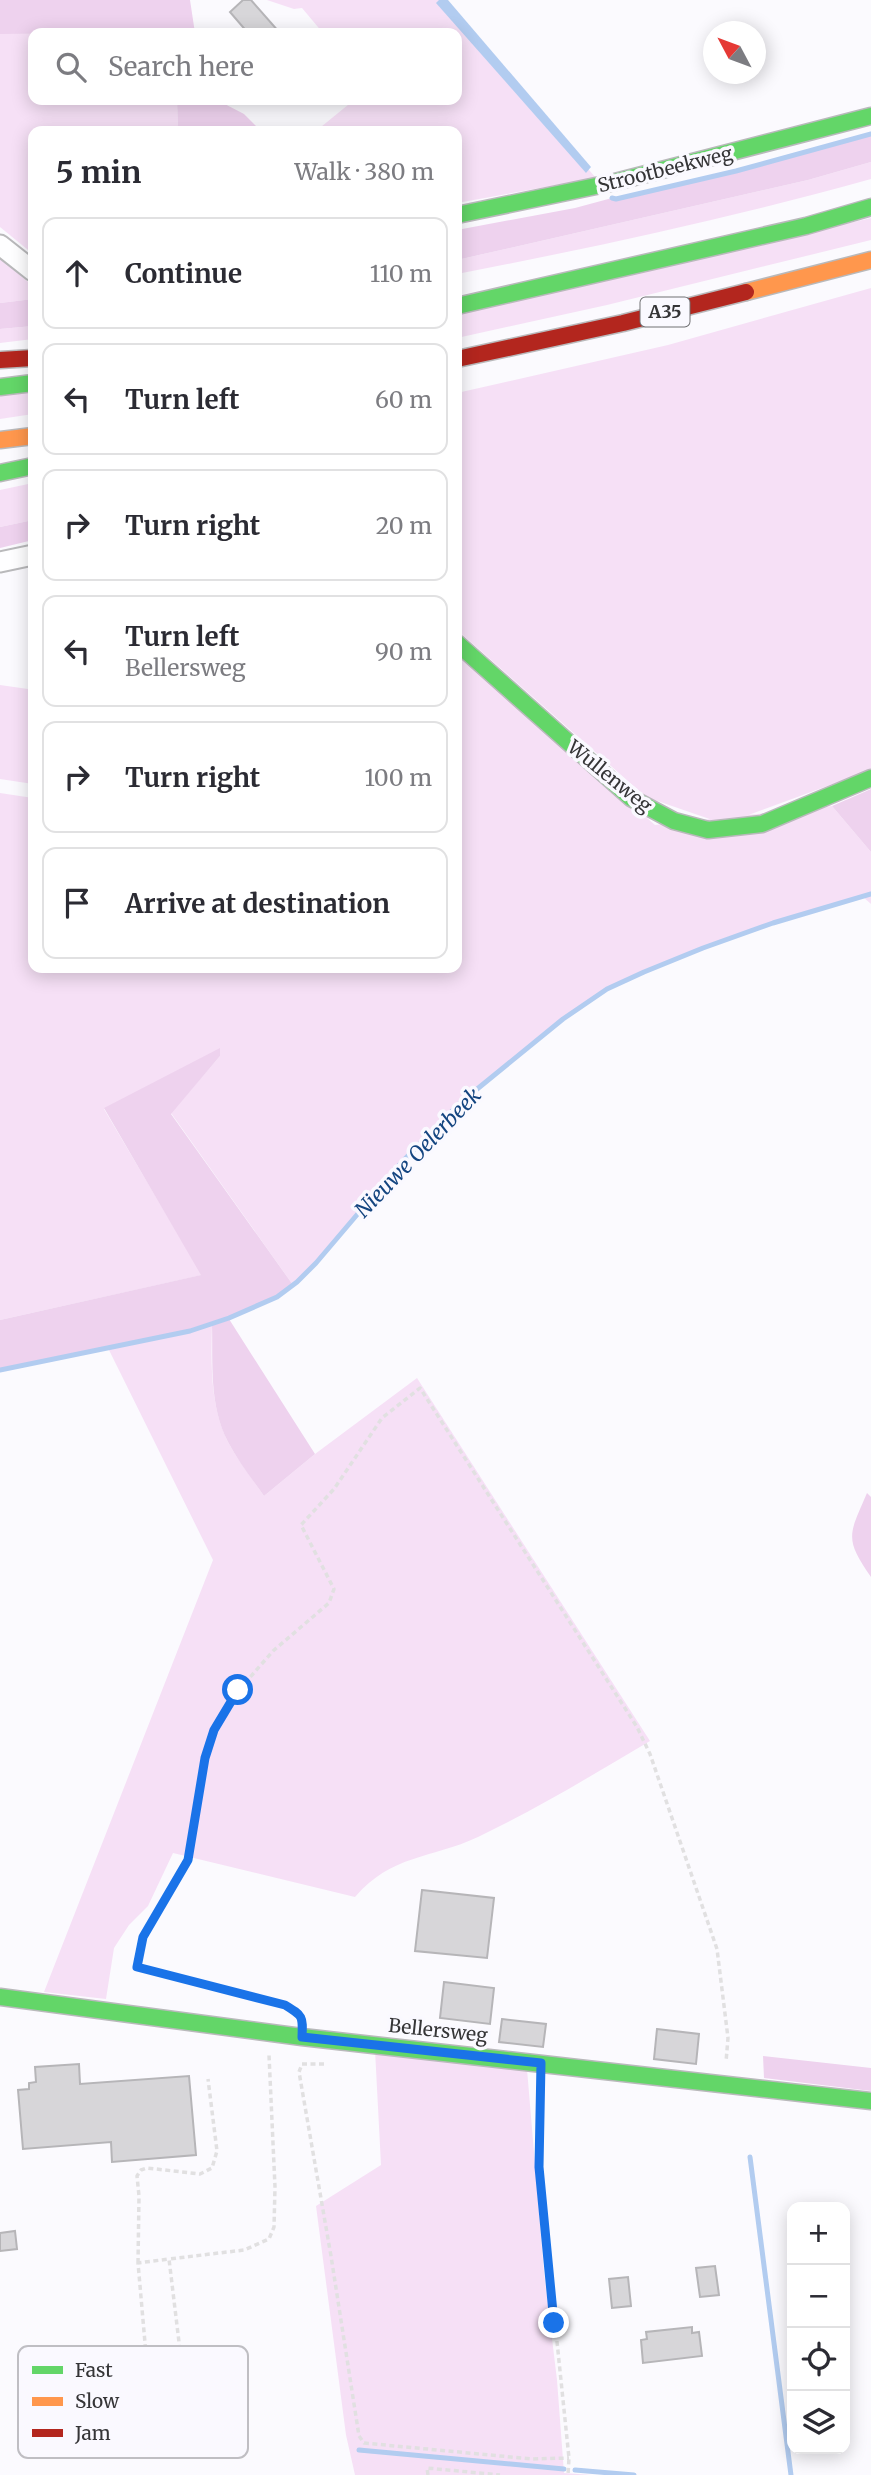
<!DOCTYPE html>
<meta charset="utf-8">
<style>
body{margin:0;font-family:Merriweather,serif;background:#f7f7f7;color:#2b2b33}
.controls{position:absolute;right:21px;bottom:21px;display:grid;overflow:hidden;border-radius:14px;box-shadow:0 4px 18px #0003}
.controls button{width:63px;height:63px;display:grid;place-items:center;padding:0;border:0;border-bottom:2px solid #e1e1e2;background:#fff;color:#2b2b33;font:35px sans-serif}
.compass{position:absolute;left:703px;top:21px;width:63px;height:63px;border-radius:50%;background:#fff;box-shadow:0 4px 18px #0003;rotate:311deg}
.stop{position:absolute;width:21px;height:21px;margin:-16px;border:5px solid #1a73e8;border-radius:50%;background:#fff}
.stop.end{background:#1a73e8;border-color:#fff;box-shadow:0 2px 7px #0008}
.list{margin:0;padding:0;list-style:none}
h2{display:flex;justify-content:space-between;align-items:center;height:91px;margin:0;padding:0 28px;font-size:30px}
h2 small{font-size:23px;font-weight:400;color:#7c7c81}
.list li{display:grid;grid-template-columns:46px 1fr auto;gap:21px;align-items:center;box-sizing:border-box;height:112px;margin:0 14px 14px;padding:0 14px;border:2px solid #e1e1e2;border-radius:14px}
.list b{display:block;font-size:26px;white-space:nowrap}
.list p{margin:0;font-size:23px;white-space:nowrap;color:#7c7c81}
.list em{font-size:23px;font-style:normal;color:#7c7c81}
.icon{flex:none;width:38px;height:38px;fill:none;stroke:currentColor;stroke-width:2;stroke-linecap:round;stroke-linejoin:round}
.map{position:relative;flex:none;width:871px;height:2475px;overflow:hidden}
.search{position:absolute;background:#fff;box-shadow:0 4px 18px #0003;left:28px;top:28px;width:434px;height:77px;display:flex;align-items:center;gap:18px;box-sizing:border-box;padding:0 24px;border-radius:14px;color:#7c7c81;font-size:26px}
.panel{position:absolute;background:#fff;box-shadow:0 4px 18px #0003;left:28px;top:126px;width:434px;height:847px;border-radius:14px}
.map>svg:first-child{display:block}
.green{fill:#f6e0f6}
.forest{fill:#eed2ee}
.water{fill:#b2ccf0}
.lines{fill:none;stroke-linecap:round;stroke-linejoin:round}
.stream{stroke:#b2ccf0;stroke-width:5}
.building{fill:#d7d6d9;stroke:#b6b5b8;stroke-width:2}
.street-casing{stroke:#b9b9bb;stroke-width:23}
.fast-casing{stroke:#b9b9bb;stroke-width:19}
.slow-casing{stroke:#b9b9bb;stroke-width:19}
.jam-casing{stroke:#b9b9bb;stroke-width:19}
.path{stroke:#e1e0e1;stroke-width:3.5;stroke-dasharray:5 3.5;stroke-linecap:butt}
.street{stroke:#fefeff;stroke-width:19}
.fast{stroke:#63d668;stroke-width:16}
.slow{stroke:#ff974d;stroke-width:16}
.jam{stroke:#b3261e;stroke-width:16}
.route{stroke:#1a73e8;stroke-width:9}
.labels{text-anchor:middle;stroke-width:7;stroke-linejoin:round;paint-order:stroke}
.shield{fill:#faf9ff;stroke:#707073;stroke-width:2}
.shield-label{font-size:18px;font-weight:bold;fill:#353537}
.street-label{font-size:19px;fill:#353537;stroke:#faf9ff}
.water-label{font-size:21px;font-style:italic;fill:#144580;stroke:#faf9ff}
.key{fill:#faf9ff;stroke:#bfbec3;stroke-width:2}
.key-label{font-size:19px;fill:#353537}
</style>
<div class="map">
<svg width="871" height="2475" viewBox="0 0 871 2475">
<rect width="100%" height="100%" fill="#fbfafe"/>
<!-- green -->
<path class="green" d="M 267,0 L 441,0 L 596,178 L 457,203 L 457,131 L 316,131 L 354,100 L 457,100 L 457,33 L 323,33 L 302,8 L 294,9 Z
M 0,34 L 33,34 L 33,100 L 177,100 L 178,131 L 33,131 L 33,254 L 0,227 Z
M 871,162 L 871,179 C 735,217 596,247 457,274 L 457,260 L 808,180 Z
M 871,218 L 871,240 L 607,305 L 457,338 L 457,315 Z
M 0,258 L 33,286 L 33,299 L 0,303 Z
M 871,288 L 871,770 L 724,824 L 646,797 L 457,630 L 457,393 L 668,345 Z
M 33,326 L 33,339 L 0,343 L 0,329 Z
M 33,389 L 33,414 L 0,419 L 0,394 Z
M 33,483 L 33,520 L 0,527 L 0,490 Z
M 457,651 L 655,825 L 832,806 L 871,852 L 871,904 L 862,896 L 773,923 L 703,948 L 644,971 L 607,989 L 563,1019 L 443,1118 L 401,1163 L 316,1263 L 293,1285 L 171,1113 L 220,1056 L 104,1109 L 202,1275 L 0,1320 L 0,793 L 33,798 L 33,968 L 457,968 Z
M 33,659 L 33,784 L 0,779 L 0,685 L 28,689 Z
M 212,1325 C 211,1363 210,1406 228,1442 C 238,1461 252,1478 264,1496 L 315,1454 L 417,1378 L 650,1741 C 594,1774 537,1809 478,1837 C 431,1859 392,1854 355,1897 L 173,1853 L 148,1906 L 129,1925 L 114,1948 L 106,1999 L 44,1992 L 213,1560 L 108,1348 L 190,1331 Z
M 375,2050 L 527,2069 L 544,2272 L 557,2380 L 564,2473 L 591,2475 L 355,2475 L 346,2435 L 316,2206 L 381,2165 Z"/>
<!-- forest -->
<path class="forest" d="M 0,0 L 190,0 L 195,33 L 0,34 Z
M 177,100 L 217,100 L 244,114 L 261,131 L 178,131 Z
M 871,135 L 871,162 L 808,180 L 457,260 L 457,230 L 575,208 L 612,198 L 616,199 L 736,171 Z
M 33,299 L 33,326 L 0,329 L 0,303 Z
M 33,520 L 33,540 L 0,548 L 0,527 Z
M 871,789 L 871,852 L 832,806 Z
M 220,1048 L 220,1056 L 171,1114 L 293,1285 L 277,1297 L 229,1319 L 315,1454 L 264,1496 C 252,1479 238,1461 228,1442 C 209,1405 213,1364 212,1325 L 190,1331 L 0,1370 L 0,1320 L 201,1275 L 104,1108 Z
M 867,1493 L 871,1497 L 871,1577 C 844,1538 849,1535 867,1493 Z
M 763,2056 L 871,2068 L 871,2091 L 764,2078 Z"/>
<!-- water -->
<path class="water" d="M 439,0 L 448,0 L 591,167 L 586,173 L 436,3 Z"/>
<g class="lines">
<!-- stream -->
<path class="stream" d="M 612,198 L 616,199 L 736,171 L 871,134
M 0,1370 L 190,1331 L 229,1318 L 277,1297 L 297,1282 L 316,1263 L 401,1163 L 460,1103 L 563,1019 L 607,989 L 644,972 L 703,948 L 773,923 L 871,894
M 750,2157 L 791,2475
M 359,2450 L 564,2469
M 575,2470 L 634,2475"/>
</g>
<!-- building -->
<path class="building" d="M 243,0 L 251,0 L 280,33 L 248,33 L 230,12 Z
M 422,1890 L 494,1898 L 487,1958 L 415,1951 Z
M 444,1982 L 494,1988 L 490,2024 L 440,2018 Z
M 502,2019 L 546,2024 L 543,2047 L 499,2042 Z
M 657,2029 L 699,2034 L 696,2064 L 654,2059 Z
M 79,2064 L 80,2084 L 189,2076 L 196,2155 L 112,2162 L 111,2142 L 23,2149 L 18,2090 L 29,2089 L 29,2083 L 36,2082 L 35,2067 Z
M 15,2231 L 17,2249 L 0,2251 L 0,2233 Z
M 715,2266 L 719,2295 L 700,2297 L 696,2268 Z
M 628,2277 L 631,2306 L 612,2308 L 609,2279 Z
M 692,2327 L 692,2333 L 699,2332 L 702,2356 L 643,2363 L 641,2340 L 647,2339 L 646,2332 Z"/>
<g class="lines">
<defs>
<path id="street" d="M 0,245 L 33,271
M 0,562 L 33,555"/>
<path id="fast" d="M 457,215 L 615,182 L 871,116
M 457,306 L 806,226 L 871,207
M 0,387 L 33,383
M 0,473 L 33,466
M 457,643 L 631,798 L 674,821 L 708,830 L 762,824 L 871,778
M 0,1997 L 302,2037 L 871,2101"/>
<path id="slow" d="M 746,292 L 871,260
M 0,440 L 33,436"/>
<path id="jam" d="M 457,359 L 623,323 L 746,292
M 0,360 L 33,358"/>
</defs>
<!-- street casing -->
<use href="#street" class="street-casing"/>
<!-- fast casing -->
<use href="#fast" class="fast-casing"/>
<!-- slow casing -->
<use href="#slow" class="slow-casing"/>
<!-- jam casing -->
<use href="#jam" class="jam-casing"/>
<!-- path -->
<path class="path" d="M 297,2013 L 285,2005 L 137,1967 L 143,1937 L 188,1860 L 205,1758 L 214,1730 L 238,1691 L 273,1651 L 329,1603 L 334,1589 L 301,1525 L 334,1489 L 382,1418 L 420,1388 L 637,1727 L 650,1754 L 717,1949 L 728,2038 L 726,2062
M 324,2064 L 302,2064 L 299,2072 L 331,2256 L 359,2436 L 364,2443 L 532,2459 L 569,2458
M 540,2087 L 539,2167 L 569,2458 L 568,2475
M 138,2263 L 139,2196 L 137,2176 L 141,2170 L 147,2168 L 200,2174 L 212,2168 L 217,2151 L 208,2079
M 185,2392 L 169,2259 L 244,2250 L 269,2239 L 274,2227 L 275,2187 L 269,2055
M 150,2400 L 138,2263 L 169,2259
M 428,2475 L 427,2468 L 500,2475"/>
<!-- street -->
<use href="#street" class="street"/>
<!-- fast -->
<use href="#fast" class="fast"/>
<!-- slow -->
<use href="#slow" class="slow"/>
<!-- jam -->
<use href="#jam" class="jam"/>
</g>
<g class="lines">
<!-- route -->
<path class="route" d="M 238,1690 L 214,1730 L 205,1758 L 188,1860 L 143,1937 L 137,1967 L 285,2005 C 303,2016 303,2016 302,2037 L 541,2063 L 539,2167 L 554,2323"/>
</g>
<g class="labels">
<!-- shield labels -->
<rect class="shield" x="640.5" y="297.5" width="49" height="29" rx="5"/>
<g class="shield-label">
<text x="665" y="318">A35</text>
</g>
<!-- street labels -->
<g class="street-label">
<text transform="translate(665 169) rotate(-14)" y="7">Strootbeekweg</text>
<text transform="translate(610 776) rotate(39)" y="7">Wullenweg</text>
<text transform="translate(438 2030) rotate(6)" y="7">Bellersweg</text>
</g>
<!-- water labels -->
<g class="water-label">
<text transform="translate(418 1153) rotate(-46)" y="7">Nieuwe Oelerbeek</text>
</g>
</g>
<!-- legend -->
<rect x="18" y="2346" width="230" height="112" rx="10" class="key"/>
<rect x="32" y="2366" width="31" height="8" fill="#63d668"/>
<rect x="32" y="2397" width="31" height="9" fill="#ff974d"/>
<rect x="32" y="2429" width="31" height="8" fill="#b3261e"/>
<g class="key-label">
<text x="75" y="2377">Fast</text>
<text x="75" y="2408">Slow</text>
<text x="75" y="2440">Jam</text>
</g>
</svg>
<div class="controls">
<button>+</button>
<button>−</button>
<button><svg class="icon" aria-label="locate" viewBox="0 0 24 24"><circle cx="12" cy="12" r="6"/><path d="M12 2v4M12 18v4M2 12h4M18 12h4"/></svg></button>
<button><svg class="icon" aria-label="layers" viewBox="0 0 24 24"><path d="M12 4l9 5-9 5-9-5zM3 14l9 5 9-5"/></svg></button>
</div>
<svg class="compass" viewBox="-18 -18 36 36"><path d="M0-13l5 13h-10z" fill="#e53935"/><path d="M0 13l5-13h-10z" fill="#7c7c81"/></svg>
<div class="stop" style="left:238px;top:1690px"></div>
<div class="stop end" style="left:554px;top:2323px"></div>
<div class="search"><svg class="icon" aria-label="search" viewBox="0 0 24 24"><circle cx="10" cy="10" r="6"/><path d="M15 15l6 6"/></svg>Search here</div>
<section class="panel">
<h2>5 min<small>Walk · 380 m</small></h2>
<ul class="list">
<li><svg class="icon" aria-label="ahead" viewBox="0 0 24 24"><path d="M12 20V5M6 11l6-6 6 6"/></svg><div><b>Continue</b></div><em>110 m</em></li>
<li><svg class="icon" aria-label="left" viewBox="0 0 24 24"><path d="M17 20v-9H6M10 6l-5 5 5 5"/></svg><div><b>Turn left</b></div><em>60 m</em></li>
<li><svg class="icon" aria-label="right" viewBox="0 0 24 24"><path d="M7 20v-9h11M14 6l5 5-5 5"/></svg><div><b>Turn right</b></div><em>20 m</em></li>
<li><svg class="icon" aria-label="left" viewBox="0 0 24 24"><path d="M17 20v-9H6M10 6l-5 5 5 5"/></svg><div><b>Turn left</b><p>Bellersweg</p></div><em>90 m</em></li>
<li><svg class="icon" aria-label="right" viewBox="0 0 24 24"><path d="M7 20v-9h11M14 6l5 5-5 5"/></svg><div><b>Turn right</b></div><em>100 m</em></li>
<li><svg class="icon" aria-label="arrive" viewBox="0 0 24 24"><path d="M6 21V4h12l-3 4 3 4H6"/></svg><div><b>Arrive at destination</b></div></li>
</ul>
</section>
</div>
